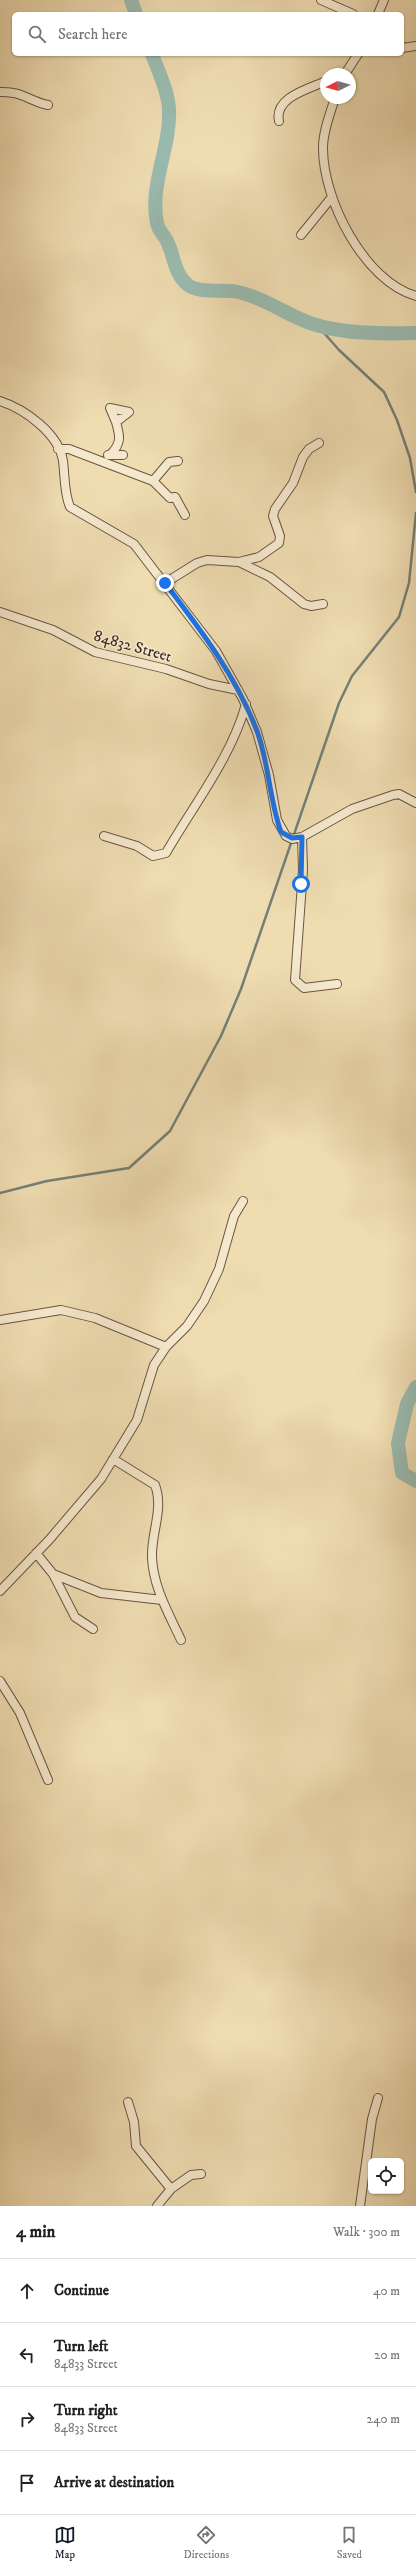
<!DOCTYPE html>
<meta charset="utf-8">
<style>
body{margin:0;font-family:"IM FELL DW Pica",serif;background:#f2f2f2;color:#202124}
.controls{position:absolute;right:12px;bottom:12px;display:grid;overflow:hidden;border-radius:6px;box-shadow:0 1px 3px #0004}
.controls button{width:36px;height:36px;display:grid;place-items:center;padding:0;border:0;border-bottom:1px solid #e0e0e0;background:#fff;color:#202124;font:20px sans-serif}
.compass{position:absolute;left:320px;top:68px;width:36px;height:36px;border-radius:50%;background:#fff;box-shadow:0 1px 3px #0004;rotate:265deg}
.stop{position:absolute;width:12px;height:12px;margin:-9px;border:3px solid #1a73e8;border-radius:50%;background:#fff}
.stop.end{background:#1a73e8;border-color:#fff;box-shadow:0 1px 4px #0008}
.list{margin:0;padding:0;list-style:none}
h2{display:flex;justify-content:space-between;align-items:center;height:52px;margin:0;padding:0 16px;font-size:17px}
h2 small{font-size:13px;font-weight:400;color:#757577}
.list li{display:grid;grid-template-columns:26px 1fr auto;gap:12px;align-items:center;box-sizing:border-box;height:64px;padding:0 16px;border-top:1px solid #e0e0e0}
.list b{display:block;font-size:15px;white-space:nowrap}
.list p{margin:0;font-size:13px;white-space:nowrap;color:#757577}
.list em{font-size:13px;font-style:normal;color:#757577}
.icon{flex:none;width:22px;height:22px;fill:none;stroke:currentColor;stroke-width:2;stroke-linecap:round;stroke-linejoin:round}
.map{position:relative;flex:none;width:416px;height:2206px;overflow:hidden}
.search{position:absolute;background:#fff;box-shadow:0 1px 3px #0004;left:12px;right:12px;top:12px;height:44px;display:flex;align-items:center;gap:10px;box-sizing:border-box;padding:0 14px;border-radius:6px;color:#757577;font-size:15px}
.sheet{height:308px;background:#fff}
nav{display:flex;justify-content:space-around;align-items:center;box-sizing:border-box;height:56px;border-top:1px solid #e0e0e0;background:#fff;font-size:11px;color:#757577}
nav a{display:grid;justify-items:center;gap:2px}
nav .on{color:#111827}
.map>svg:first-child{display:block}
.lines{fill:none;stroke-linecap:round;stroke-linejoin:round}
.stream{stroke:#748076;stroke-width:2.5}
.river{stroke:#9abbb0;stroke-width:14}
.street-casing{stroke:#695543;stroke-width:10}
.street{stroke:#f5e8cc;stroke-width:8}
.route{stroke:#1a73e8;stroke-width:5}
.labels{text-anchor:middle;stroke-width:3;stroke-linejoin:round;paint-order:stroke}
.street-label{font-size:16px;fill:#3c281e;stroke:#f5e8cc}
</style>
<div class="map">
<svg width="416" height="2206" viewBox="0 0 416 2206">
<rect width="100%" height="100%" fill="#efdcb1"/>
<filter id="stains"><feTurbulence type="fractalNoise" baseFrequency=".005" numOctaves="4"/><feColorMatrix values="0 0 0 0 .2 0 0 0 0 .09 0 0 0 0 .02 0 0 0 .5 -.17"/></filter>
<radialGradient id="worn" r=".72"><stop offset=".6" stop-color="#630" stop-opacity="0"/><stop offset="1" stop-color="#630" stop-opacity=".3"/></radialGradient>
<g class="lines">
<!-- stream -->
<path class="stream" d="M 317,325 L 339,350 L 384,392 L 397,420 L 410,458 L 416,492
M 0,1193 L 47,1181 L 129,1168 L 170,1131 L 221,1036 L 241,989 L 339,703 L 352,676 L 399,617 L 409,583 L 416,513"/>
<!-- river -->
<path class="river" d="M 131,0 L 136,14
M 152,54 C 158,71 168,90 169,109 C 171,147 149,185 157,223 C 158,230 164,235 167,241 C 174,255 174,274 188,285 C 200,294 224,289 238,292 C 266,298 289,317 316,325 C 347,334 384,334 416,333
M 416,1387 L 407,1404 L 398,1443 L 402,1473 L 416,1481"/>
<defs>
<path id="street" d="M 321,0 L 353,14
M 378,14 L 384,0
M 402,48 L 416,46
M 345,74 L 358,54
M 0,92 C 22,91 29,101 48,105
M 335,98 C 330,114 323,131 323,148 C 323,200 364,281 416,296
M 279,121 C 274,97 309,89 326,81
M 301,235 L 332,197
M 0,401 C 25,409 59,434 63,461 C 65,477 64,493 70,507 L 134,544 L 216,651 L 243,699 L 257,732 L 269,775 L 277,820 L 286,836 L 292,839 L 302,837 L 352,809 L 393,795 L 399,794 L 416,803
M 58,449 L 69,449 L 153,481 L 170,498 L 175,497 L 185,515
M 108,455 L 123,455
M 110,455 C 122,443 120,436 116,422 L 129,412 L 110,408 L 116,422
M 153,481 L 169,462 L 178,461
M 239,562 L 259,557 L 279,543 L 280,536 L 273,516 L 275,509 L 293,483 L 303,457 L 309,449 L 319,443
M 165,583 L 197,563 L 207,560 L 239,562 L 270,577 L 304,604 L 311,606 L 323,604
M 0,612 L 53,630 L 95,652 L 166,669 L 209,684 L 238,690
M 104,836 L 137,846 L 153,856 L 166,853 C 193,806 232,756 246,704
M 302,837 L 303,870 L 295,980 L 304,988 L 337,984
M 0,1320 L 61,1310 L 95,1318 L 166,1347
M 113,1459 L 155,1485 C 164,1509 151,1533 152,1557 C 153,1587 169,1614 181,1640
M 36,1553 L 53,1574 L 75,1617 L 93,1629
M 53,1574 L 101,1593 L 162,1600
M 0,1591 L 49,1540 L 101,1479 L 137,1420 L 154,1365 L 166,1347 L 187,1326 L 204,1301 L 219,1269 L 234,1216 L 243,1201
M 0,1681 L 20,1713 L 48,1780
M 128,2102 L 134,2122 L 136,2146 L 171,2189 L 157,2206
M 171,2189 L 191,2175 L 201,2174
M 360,2206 L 372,2119 L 378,2098"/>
</defs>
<!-- street casing -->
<use href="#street" class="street-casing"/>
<!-- street -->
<use href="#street" class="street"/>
</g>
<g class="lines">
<!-- route -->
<path class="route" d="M 165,583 C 200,629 236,676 257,731 C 269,763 269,799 281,832 L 292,838 L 302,837 L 301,884"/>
</g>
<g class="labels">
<!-- street labels -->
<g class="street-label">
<text transform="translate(133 645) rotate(16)" y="6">84832 Street</text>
</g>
</g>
<rect width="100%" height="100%" filter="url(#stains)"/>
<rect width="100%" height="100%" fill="url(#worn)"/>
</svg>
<div class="controls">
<button><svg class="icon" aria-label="locate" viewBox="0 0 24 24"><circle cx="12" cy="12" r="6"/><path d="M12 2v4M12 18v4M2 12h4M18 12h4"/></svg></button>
</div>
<svg class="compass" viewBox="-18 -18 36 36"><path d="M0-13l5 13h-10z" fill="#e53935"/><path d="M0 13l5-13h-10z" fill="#757577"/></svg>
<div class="stop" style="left:301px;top:884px"></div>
<div class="stop end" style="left:165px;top:583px"></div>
<div class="search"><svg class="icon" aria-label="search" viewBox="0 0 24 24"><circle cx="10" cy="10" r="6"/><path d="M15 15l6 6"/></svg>Search here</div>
</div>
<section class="sheet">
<h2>4 min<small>Walk · 300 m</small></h2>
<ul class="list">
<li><svg class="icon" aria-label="ahead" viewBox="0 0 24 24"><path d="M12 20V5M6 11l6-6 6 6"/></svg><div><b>Continue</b></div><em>40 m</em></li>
<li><svg class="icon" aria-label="left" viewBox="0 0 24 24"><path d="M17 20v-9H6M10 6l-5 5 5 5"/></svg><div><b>Turn left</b><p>84833 Street</p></div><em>20 m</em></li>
<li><svg class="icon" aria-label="right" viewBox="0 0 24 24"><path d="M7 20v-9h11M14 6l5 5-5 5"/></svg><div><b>Turn right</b><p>84833 Street</p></div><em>240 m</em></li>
<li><svg class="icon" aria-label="arrive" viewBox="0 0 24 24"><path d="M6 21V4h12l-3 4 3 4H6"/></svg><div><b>Arrive at destination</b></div></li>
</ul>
</section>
<nav>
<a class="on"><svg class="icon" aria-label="map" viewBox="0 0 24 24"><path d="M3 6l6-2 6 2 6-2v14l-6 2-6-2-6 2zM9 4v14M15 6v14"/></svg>Map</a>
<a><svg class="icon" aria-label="directions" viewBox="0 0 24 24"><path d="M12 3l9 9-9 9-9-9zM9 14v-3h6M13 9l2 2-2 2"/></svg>Directions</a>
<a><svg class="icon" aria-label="saved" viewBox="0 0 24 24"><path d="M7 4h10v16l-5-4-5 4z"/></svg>Saved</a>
</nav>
